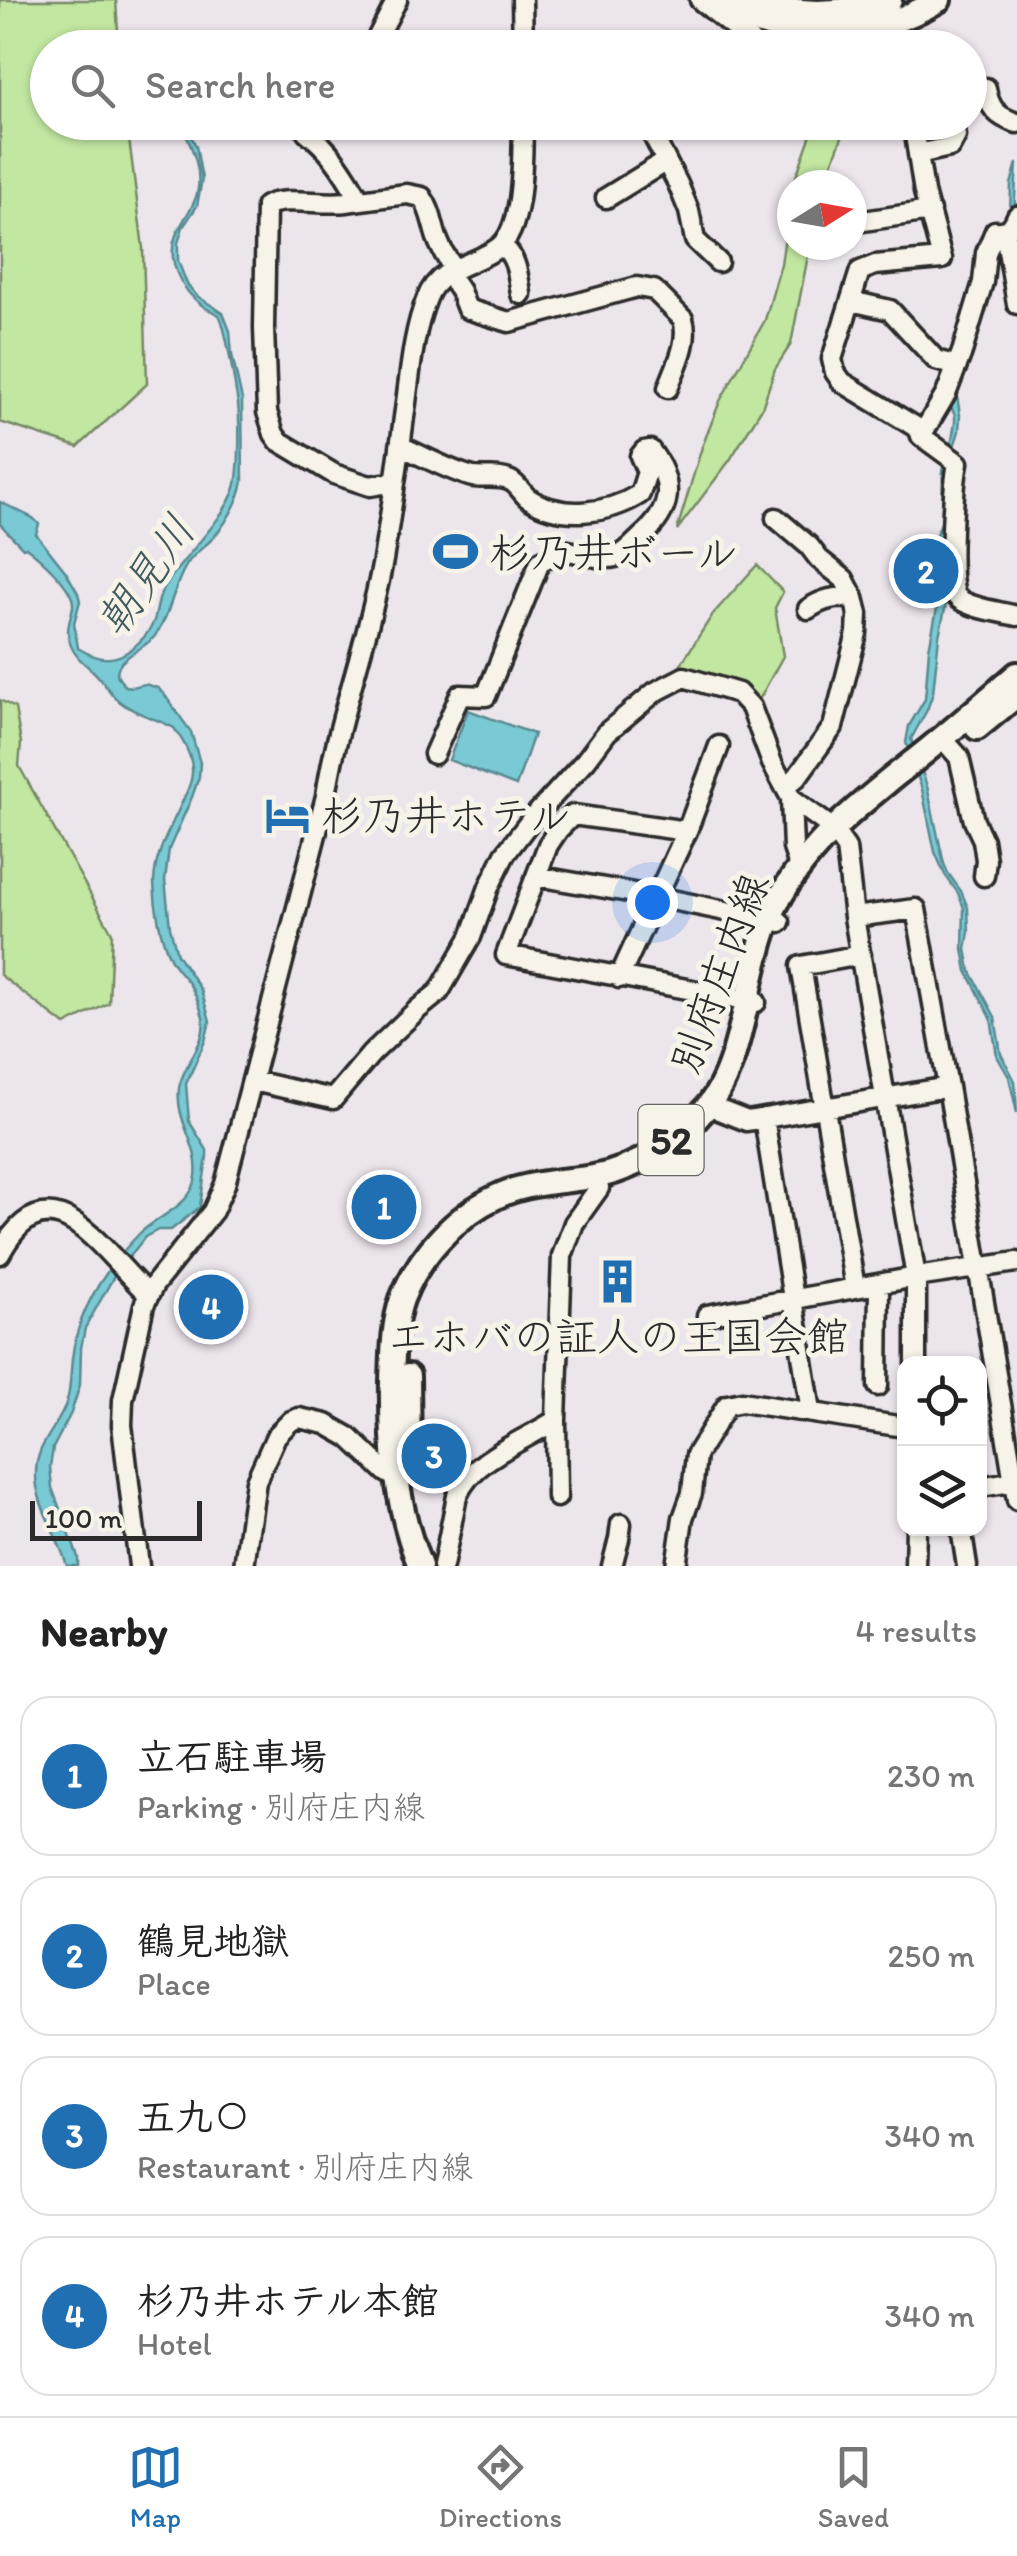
<!DOCTYPE html>
<meta charset="utf-8">
<style>
body{margin:0;font-family:Itim,"Klee One",sans-serif;background:#f2f2f2;color:#222}
.controls{position:absolute;right:30px;bottom:30px;display:grid;overflow:hidden;border-radius:20px;box-shadow:0 2px 8px #0004}
.controls button{width:90px;height:90px;display:grid;place-items:center;padding:0;border:0;border-bottom:2px solid #e0e0e0;background:#fff;color:#222;font:50px sans-serif}
.compass{position:absolute;left:777px;top:170px;width:90px;height:90px;border-radius:50%;background:#fff;box-shadow:0 2px 8px #0004;rotate:79deg}
.scale{position:absolute;left:30px;bottom:25px;width:172px;box-sizing:border-box;padding-left:10px;border:5px solid #2b2b2b;border-top:0;font-size:28px;line-height:35px;white-space:nowrap;color:#2b2b2b;-webkit-text-stroke:8px #f7f3e8;paint-order:stroke}
.you{position:absolute;left:652px;top:902px;width:35px;height:35px;margin:-25px;border:8px solid #fff;border-radius:50%;background:#1a73e8;box-shadow:0 0 0 15px #1a73e833}
.badge{display:grid;place-items:center;width:65px;height:65px;border-radius:50%;background:#1f6fb2;color:#fff;font-size:32px;font-weight:700}
.pin{position:absolute;translate:-50% -50%;border:5px solid #fff;box-shadow:0 2px 10px #0006}
.list{margin:0;padding:0;list-style:none}
h2{display:flex;justify-content:space-between;align-items:center;height:130px;margin:0;padding:0 40px;font-size:42px}
h2 small{font-size:32px;font-weight:400;color:#767676}
.list li{display:grid;grid-template-columns:65px 1fr auto;gap:30px;align-items:center;box-sizing:border-box;height:160px;margin:0 20px 20px;padding:0 20px;border:2px solid #e0e0e0;border-radius:30px}
.list b{display:block;font-size:38px;white-space:nowrap}
.list p{margin:0;font-size:32px;white-space:nowrap;color:#767676}
.list em{font-size:32px;font-style:normal;color:#767676}
.icon{flex:none;width:55px;height:55px;fill:none;stroke:currentColor;stroke-width:2;stroke-linecap:round;stroke-linejoin:round}
.map{position:relative;flex:none;width:1017px;height:1566px;overflow:hidden}
.search{position:absolute;background:#fff;box-shadow:0 2px 8px #0004;left:30px;right:30px;top:30px;height:110px;display:flex;align-items:center;gap:25px;box-sizing:border-box;padding:0 35px;border-radius:55px;color:#767676;font-size:38px}
.sheet{height:850px;background:#fff}
nav{display:flex;justify-content:space-around;align-items:center;box-sizing:border-box;height:140px;border-top:2px solid #e0e0e0;background:#fff;font-size:28px;color:#767676}
nav a{display:grid;justify-items:center;gap:5px}
nav .on{color:#1f6fb2}
.map>svg:first-child{display:block}
.green{fill:#c2e7a1;stroke:#768966;stroke-width:2.5}
.water{fill:#7acad5;stroke:#5a8a91;stroke-width:2.5}
.lines{fill:none;stroke-linecap:round;stroke-linejoin:round}
.minor-casing{stroke:#2b2b2b;stroke-width:25}
.major-casing{stroke:#2b2b2b;stroke-width:30}
.minor{stroke:#f7f3e8;stroke-width:18}
.major{stroke:#f7f3e8;stroke-width:22}
.labels{text-anchor:middle;stroke-width:10;stroke-linejoin:round;paint-order:stroke}
.shield{fill:#f7f3e8;stroke:#686764;stroke-width:2.5}
.shield-label{font-size:40px;font-weight:bold;fill:#2b2b2b}
.poi-label{font-size:42px;fill:#2b2b2b;stroke:#f7f3e8;text-anchor:start}
.street-label{font-size:42px;fill:#2b2b2b;stroke:#f7f3e8}
.water-label{font-size:45px;font-style:italic;fill:#435b5e;stroke:#f7f3e8}
</style>
<div class="map">
<svg width="1017" height="1566" viewBox="0 0 1017 1566">
<rect width="100%" height="100%" fill="#ede5ec"/>
<filter id="ink" filterUnits="userSpaceOnUse"><feTurbulence type="fractalNoise" baseFrequency=".01" numOctaves="2"/><feDisplacementMap in="SourceGraphic" scale="20" xChannelSelector="R" yChannelSelector="G"/><feConvolveMatrix kernelMatrix="1 2 1 2 8 2 1 2 1" color-interpolation-filters="sRGB"/></filter>
<g filter="url(#ink)">
<!-- green -->
<path class="green" d="M 0,0 L 116,0 L 119,47 L 48,48 L 48,122 L 127,123 L 143,248 L 147,384 L 78,447 L 0,422 Z
M 815,123 L 844,123 L 845,129 L 824,185 L 793,185 Z
M 792,189 L 792,245 L 810,245 L 791,344 L 775,369 L 762,408 L 730,460 L 677,530 L 702,447 L 720,401 L 765,320 L 781,264 Z
M 757,565 L 783,592 L 775,608 L 783,656 L 760,698 L 754,703 L 674,675 L 713,614 Z
M 0,700 L 15,708 L 21,743 L 19,766 L 112,933 L 109,1003 L 65,1025 L 0,975 Z"/>
<!-- water -->
<path class="water" d="M 180,123 L 184,123 L 196,146 L 202,179 L 197,206 L 183,227 L 178,243 L 178,261 L 187,284 L 197,296 L 223,313 L 230,331 L 232,355 L 242,400 L 243,481 C 240,500 224,528 209,542 C 201,549 193,555 187,564 C 173,586 171,614 155,636 C 145,648 127,653 119,666 C 114,675 120,680 125,686 L 132,687 L 145,684 L 158,688 L 164,694 L 191,732 L 200,763 L 199,777 L 192,797 L 169,849 L 165,880 L 170,927 L 177,954 L 201,990 L 210,1021 L 205,1041 L 186,1084 L 189,1121 L 207,1150 L 207,1156 L 200,1207 L 171,1230 L 158,1230 L 145,1237 L 113,1278 L 85,1328 L 81,1348 L 80,1385 L 71,1413 L 53,1448 L 50,1467 L 52,1488 L 78,1557 L 78,1566 L 67,1566 C 59,1536 35,1505 36,1473 C 36,1447 53,1432 63,1411 C 71,1395 70,1377 72,1359 C 77,1311 106,1268 139,1234 C 157,1216 193,1206 196,1176 C 200,1145 175,1122 179,1088 C 183,1063 208,1043 203,1017 C 200,1006 195,992 188,982 C 182,974 174,967 170,958 C 160,937 155,907 154,884 C 154,853 172,826 184,798 C 188,790 193,779 192,769 C 192,756 182,739 174,728 C 156,718 136,715 119,701 C 109,693 103,680 94,672 C 85,664 74,656 70,643 C 65,629 71,619 73,606 C 75,588 39,557 26,547 L 23,548 L 0,524 L 0,502 L 33,518 L 39,524 L 36,534 L 66,572 L 78,593 L 80,601 L 74,623 L 78,648 C 94,658 110,663 127,652 C 139,644 152,631 155,617 C 158,606 158,597 164,588 C 183,556 223,522 235,488 C 240,471 240,423 238,404 C 236,391 225,322 219,315 C 216,312 210,311 206,308 C 189,297 176,279 173,258 C 170,235 185,222 194,202 C 206,176 192,146 180,123 Z
M 1017,163 L 1014,214 L 997,246 L 956,389 L 960,415 L 959,431 L 952,453 L 942,544 L 947,600 L 939,636 L 933,693 L 927,710 L 911,739 L 927,786 L 944,864 L 948,873 L 961,891 L 968,908 L 969,932 L 966,949 L 970,970 L 995,1017 L 1001,1054 L 1015,1081 L 1017,1113 L 1009,1077 L 997,1056 L 991,1018 L 967,971 L 963,949 L 964,908 L 958,893 L 945,875 L 935,852 L 922,789 L 906,743 L 909,726 L 925,699 L 929,649 L 939,598 L 934,539 L 942,521 L 943,463 L 952,440 L 955,422 L 955,416 L 948,399 L 986,268 L 1010,213 L 1011,184 Z
M 468,710 L 534,734 L 516,786 L 449,760 Z"/>
<g class="lines">
<defs>
<path id="minor" d="M 522,0 L 523,48
M 700,0 L 750,40
M 372,48 L 397,0
M 986,88 C 989,108 997,117 1017,123
M 646,122 L 678,184 L 689,211 L 695,240 L 718,262
M 913,122 L 924,192 L 942,259 L 875,265 L 860,271 L 832,359 L 835,372 L 842,382 L 919,429 L 921,436 L 958,463 C 954,483 946,584 957,597 C 967,608 1002,612 1017,616
M 307,132 C 329,149 342,169 356,193 L 353,201 C 328,207 285,195 266,206 L 264,328 L 267,412 L 274,434 L 279,441 L 334,474 L 370,486 L 395,482
M 918,154 L 950,147 L 956,136 L 953,122
M 606,198 L 666,161
M 353,201 L 407,194 L 422,197 C 431,210 432,223 437,238 C 441,249 447,259 454,269
M 857,222 L 930,211
M 1005,232 L 1017,304
M 502,245 C 517,258 518,275 521,294
M 448,273 L 460,291 L 467,309 L 509,322 L 637,287 L 654,290 L 683,319 C 690,342 676,366 668,388
M 851,301 L 890,310 L 936,360 L 957,366
M 921,436 L 946,394 L 962,352 L 983,282 L 986,253 L 995,231 C 1008,232 1012,228 1017,216
M 400,446 C 421,455 452,472 473,477 C 485,479 499,475 511,481 C 518,485 522,493 528,498 C 561,520 608,514 640,494 L 647,472 L 640,456 L 644,451 L 650,450 C 676,484 672,511 640,538 C 633,545 624,555 615,557 C 599,561 577,551 561,550 L 540,562 L 486,696 L 460,695 L 434,754
M 776,518 L 809,546 L 819,559 L 844,579 L 854,598
M 942,738 L 959,757 L 974,821 L 983,840 L 986,860 L 984,876
M 785,787 L 797,777 L 833,727 L 857,633 L 858,614 L 854,598 C 836,596 823,599 808,609
M 791,798 L 793,848 L 799,866
M 687,831 L 573,815 L 558,830 L 548,845 L 506,955 L 756,1002
M 536,876 L 657,897 L 780,922
M 854,917 L 916,909 L 948,1087 L 1017,1500
M 619,978 L 687,831 L 719,746
M 253,1081 L 333,1099 L 371,1054 L 417,1010 L 439,992 L 471,937 L 489,887 L 505,854 L 531,820 L 586,760 L 607,732 L 655,692 L 684,677 L 738,693 L 751,707 L 772,763 L 791,798 L 832,828 L 846,848 L 854,917 L 916,1277 L 916,1364
M 719,1110 L 747,1121 L 948,1087
M 764,1118 L 811,1411
M 0,1254 C 51,1160 103,1254 148,1294
M 855,1288 L 801,966 L 861,955
M 707,1315 L 916,1277 L 1017,1262
M 878,1386 L 879,1284
M 556,1420 L 557,1497
M 980,1487 L 1017,1481
M 961,1528 L 967,1566
M 139,1566 L 122,1425 L 123,1400 L 144,1305 L 154,1285 L 213,1211 L 225,1184 L 326,796 C 338,716 369,640 383,560 C 391,512 398,465 404,417 C 410,378 412,335 427,298 C 439,266 476,265 499,247 C 525,227 522,153 523,122
M 244,1566 L 256,1481 L 276,1436 L 291,1421 L 299,1418 L 326,1424 L 349,1437 L 386,1472 L 396,1478 L 410,1476
M 443,1566 L 457,1496 C 473,1458 524,1441 556,1420 L 562,1256 L 574,1223 L 599,1188
M 612,1566 L 619,1539 L 621,1524
M 676,1566 L 683,1518 L 692,1493 L 696,1455 L 727,1405 L 742,1402 L 904,1427
M 915,1566 L 916,1528"/>
<path id="major" d="M 715,0 C 781,46 871,41 939,0
M 754,0 C 799,18 845,14 890,0
M 977,728 L 1017,695
M 408,1376 L 409,1464
M 420,1566 C 396,1506 391,1446 392,1381 C 393,1354 393,1325 402,1299 C 419,1255 455,1216 498,1196 C 528,1182 561,1182 593,1177 C 637,1170 679,1140 707,1107 C 744,1065 747,969 771,915 C 804,844 865,800 925,752 C 956,727 986,701 1017,674"/>
</defs>
<!-- minor casing -->
<use href="#minor" class="minor-casing"/>
<!-- major casing -->
<use href="#major" class="major-casing"/>
<!-- minor -->
<use href="#minor" class="minor"/>
<!-- major -->
<use href="#major" class="major"/>
</g>
</g>
<!-- icons -->
<defs>
<symbol id="stadium-bare" viewBox="-9 -9 18 18"><path d="M0-5a6.5 5 0 1 0 0 10a6.5 5 0 1 0 0-10ZM-3.5-1.8h7v3.6h-7Z" fill="#1f6fb2" stroke="#f7f3e8" stroke-width="2.5" paint-order="stroke"/></symbol>
<symbol id="hotel-bare" viewBox="-9 -9 18 18"><path d="M-6-4.5h1.5V1H6V5H4.5V3h-9V5H-6ZM-4 0a1.8 1.8 0 1 1 3.6 0ZM.5 0V-2.5h3Q6-2.5 6 0Z" fill="#1f6fb2" stroke="#f7f3e8" stroke-width="2.5" paint-order="stroke"/></symbol>
<symbol id="building-bare" viewBox="-9 -9 18 18"><path d="M-4-6H4V6H1V3H-1V6H-4ZM-2.5-4.3h1.7v1.8h-1.7ZM.8-4.3h1.7v1.8H.8ZM-2.5-1h1.7V.8h-1.7ZM.8-1h1.7V.8H.8Z" fill="#1f6fb2" stroke="#f7f3e8" stroke-width="2.5" paint-order="stroke"/></symbol>
</defs>
<g fill-rule="evenodd">
<use href="#stadium-bare" x="424" y="520" width="63" height="63"/>
<use href="#hotel-bare" x="256" y="784" width="63" height="63"/>
<use href="#building-bare" x="586" y="1250" width="63" height="63"/>
</g>
<g class="labels">
<!-- shield labels -->
<rect class="shield" x="638.5" y="1105" width="65" height="70" rx="8"/>
<g class="shield-label">
<text x="671" y="1154">52</text>
</g>
<!-- poi labels -->
<g class="poi-label">
<text x="489" y="567">杉乃井ボール</text>
<text x="321" y="830">杉乃井ホテル</text>
<text x="618" y="1351" text-anchor="middle">エホバの証人の王国会館</text>
</g>
<!-- street labels -->
<g class="street-label">
<text transform="translate(719 973) rotate(-70)" y="15">別府庄内線</text>
</g>
<!-- water labels -->
<g class="water-label">
<text transform="translate(145 575) rotate(-55)" y="16">朝見川</text>
</g>
</g>
</svg>
<div class="controls">
<button><svg class="icon" aria-label="locate" viewBox="0 0 24 24"><circle cx="12" cy="12" r="6"/><path d="M12 2v4M12 18v4M2 12h4M18 12h4"/></svg></button>
<button><svg class="icon" aria-label="layers" viewBox="0 0 24 24"><path d="M12 4l9 5-9 5-9-5zM3 14l9 5 9-5"/></svg></button>
</div>
<svg class="compass" viewBox="-18 -18 36 36"><path d="M0-13l5 13h-10z" fill="#e53935"/><path d="M0 13l5-13h-10z" fill="#767676"/></svg>
<div class="scale">100 m</div>
<div class="you"></div>
<div class="pin badge" style="left:384px;top:1207px">1</div>
<div class="pin badge" style="left:926px;top:571px">2</div>
<div class="pin badge" style="left:434px;top:1456px">3</div>
<div class="pin badge" style="left:211px;top:1307px">4</div>
<div class="search"><svg class="icon" aria-label="search" viewBox="0 0 24 24"><circle cx="10" cy="10" r="6"/><path d="M15 15l6 6"/></svg>Search here</div>
</div>
<section class="sheet">
<h2>Nearby<small>4 results</small></h2>
<ul class="list">
<li><span class="badge">1</span><div><b>立石駐車場</b><p>Parking · 別府庄内線</p></div><em>230 m</em></li>
<li><span class="badge">2</span><div><b>鶴見地獄</b><p>Place</p></div><em>250 m</em></li>
<li><span class="badge">3</span><div><b>五九〇</b><p>Restaurant · 別府庄内線</p></div><em>340 m</em></li>
<li><span class="badge">4</span><div><b>杉乃井ホテル本館</b><p>Hotel</p></div><em>340 m</em></li>
</ul>
</section>
<nav>
<a class="on"><svg class="icon" aria-label="map" viewBox="0 0 24 24"><path d="M3 6l6-2 6 2 6-2v14l-6 2-6-2-6 2zM9 4v14M15 6v14"/></svg>Map</a>
<a><svg class="icon" aria-label="directions" viewBox="0 0 24 24"><path d="M12 3l9 9-9 9-9-9zM9 14v-3h6M13 9l2 2-2 2"/></svg>Directions</a>
<a><svg class="icon" aria-label="saved" viewBox="0 0 24 24"><path d="M7 4h10v16l-5-4-5 4z"/></svg>Saved</a>
</nav>
